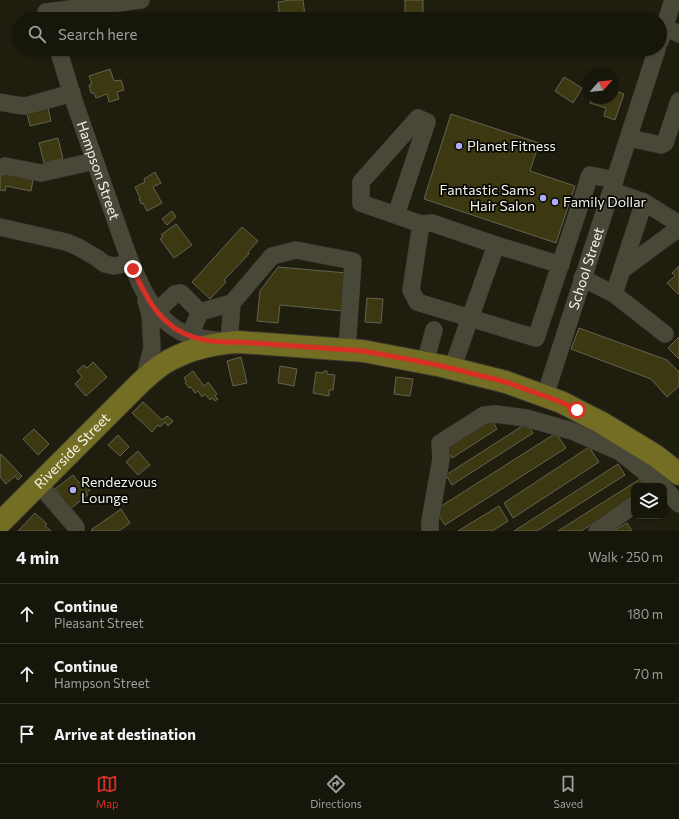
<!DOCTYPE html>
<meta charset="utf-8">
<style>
body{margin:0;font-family:Commissioner,sans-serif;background:#232318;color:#f1f3f6}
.controls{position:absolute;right:12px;bottom:12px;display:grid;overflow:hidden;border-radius:8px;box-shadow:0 1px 3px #0004}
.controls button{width:36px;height:36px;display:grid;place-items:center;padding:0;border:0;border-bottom:1px solid #35352b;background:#16160a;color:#f1f3f6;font:20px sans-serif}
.compass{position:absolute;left:583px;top:68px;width:36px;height:36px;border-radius:50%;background:#16160a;box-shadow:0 1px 3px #0004;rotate:62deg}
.stop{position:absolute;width:12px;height:12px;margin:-9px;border:3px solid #d93025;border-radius:50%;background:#fff}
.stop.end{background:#d93025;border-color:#fff;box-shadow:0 1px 4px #0008}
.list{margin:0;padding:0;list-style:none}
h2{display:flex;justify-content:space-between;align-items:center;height:52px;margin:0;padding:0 16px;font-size:17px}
h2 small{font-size:13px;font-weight:400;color:#9e9f9c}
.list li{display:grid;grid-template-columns:26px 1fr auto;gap:12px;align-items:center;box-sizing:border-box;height:60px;padding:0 16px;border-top:1px solid #35352b}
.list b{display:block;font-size:15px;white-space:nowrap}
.list p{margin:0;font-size:13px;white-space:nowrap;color:#9e9f9c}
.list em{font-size:13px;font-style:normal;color:#9e9f9c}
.icon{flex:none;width:22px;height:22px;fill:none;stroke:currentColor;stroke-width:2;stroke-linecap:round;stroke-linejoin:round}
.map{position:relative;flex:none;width:679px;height:531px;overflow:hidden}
.search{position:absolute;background:#16160a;box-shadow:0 1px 3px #0004;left:12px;right:12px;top:12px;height:44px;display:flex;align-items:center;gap:10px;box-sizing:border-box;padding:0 14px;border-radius:22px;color:#9e9f9c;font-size:15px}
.sheet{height:232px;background:#16160a}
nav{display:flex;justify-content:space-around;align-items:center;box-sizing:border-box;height:56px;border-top:1px solid #35352b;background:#16160a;font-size:11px;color:#9e9f9c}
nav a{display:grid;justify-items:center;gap:2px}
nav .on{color:#d93025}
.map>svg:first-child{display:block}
.building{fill:#3c3811;stroke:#646352}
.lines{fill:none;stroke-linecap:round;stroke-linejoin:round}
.minor-casing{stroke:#37362f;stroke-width:18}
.major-casing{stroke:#37362f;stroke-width:24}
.minor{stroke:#494838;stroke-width:17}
.major{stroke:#746d24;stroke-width:22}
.route{stroke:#d93025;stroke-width:5}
.poi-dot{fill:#aeaefb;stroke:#070703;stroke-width:1.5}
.labels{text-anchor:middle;stroke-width:3.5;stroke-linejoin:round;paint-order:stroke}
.poi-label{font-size:14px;fill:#f5f4eb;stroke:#070703;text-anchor:start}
.street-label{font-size:14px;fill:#f5f4eb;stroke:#070703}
</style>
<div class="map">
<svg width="679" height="531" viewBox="0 0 679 531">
<rect width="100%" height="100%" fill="#1e1d0e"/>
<!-- building -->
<path class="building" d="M 291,0 L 303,0 L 305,16 L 280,19 L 272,19 L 271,13 L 279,12 L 278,2 Z
M 405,0 L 423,0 L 423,19 L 405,19 Z
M 625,13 L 644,18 L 644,19 L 623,19 Z
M 205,14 L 206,19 L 181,19 L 181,17 Z
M 620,49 L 632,49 L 631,52 Z
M 110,69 L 114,81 L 121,80 L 124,90 L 117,92 L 119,99 L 109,102 L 107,94 L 96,98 L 94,93 L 91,93 L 89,85 L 92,84 L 89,76 Z
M 564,77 L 582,88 L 573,103 L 555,91 Z
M 613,90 L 624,94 L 615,120 L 604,116 L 606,108 L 590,103 L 591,98 L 613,98 Z
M 48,108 L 51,121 L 30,126 L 27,113 Z
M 451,114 L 539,143 L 530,171 L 575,186 L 556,243 L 424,199 Z
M 58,138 L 63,159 L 44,163 L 39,143 Z
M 155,172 L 161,183 L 153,187 L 162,203 L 147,211 L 143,203 L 141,204 L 139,199 L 140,198 L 135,187 L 145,182 L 144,179 Z
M 6,173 L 33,180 L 31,191 L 6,186 L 5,191 L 0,190 L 0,174 L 5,175 Z
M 172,211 L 176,217 L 167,225 L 162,219 Z
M 176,224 L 192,245 L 174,258 L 160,239 L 163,237 L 161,235 Z
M 242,227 L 258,241 L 248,252 L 249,254 L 224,280 L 226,282 L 210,299 L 192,282 Z
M 679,266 L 679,292 L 678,294 L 667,283 L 675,276 L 672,273 Z
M 278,267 L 347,273 L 343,311 L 280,305 L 278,323 L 257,321 L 260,291 Z
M 367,298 L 383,299 L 381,323 L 365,322 Z
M 579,328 L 667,360 L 679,372 L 679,386 L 667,397 L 651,379 L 571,349 Z
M 679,337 L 679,359 L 668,348 Z
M 241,357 L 247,383 L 233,386 L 227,361 Z
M 93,362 L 107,377 L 86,396 L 75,384 L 82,377 L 77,371 L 84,365 L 87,368 Z
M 280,366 L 297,369 L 294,386 L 278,383 Z
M 193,371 L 204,386 L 208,382 L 217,394 L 215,396 L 218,399 L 215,401 L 212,398 L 210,400 L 205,394 L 202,397 L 198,391 L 195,393 L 191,387 L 189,388 L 185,383 L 186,381 L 184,378 Z
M 324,371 L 327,371 L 327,374 L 335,375 L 333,390 L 329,390 L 329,396 L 313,393 L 316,372 L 323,373 Z
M 396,377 L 413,379 L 410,396 L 394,394 Z
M 143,402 L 162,420 L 167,416 L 173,421 L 168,426 L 165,422 L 160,427 L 158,425 L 152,432 L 132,413 Z
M 491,419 L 497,429 L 452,458 L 445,448 Z
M 527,423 L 533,433 L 452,485 L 446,475 Z
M 34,429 L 49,444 L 38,455 L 23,439 Z
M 556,433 L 566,448 L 445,525 L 435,510 Z
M 118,435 L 129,447 L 120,456 L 108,445 Z
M 589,447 L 599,462 L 513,518 L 504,503 Z
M 138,451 L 150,465 L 138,475 L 126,462 Z
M 1,454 L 22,476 L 18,480 L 15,476 L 6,484 L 0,477 L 0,455 Z
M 618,464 L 625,475 L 537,531 L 514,531 Z
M 73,475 L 79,483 L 83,480 L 90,490 L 86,493 L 88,495 L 70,509 L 55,489 Z
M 640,479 L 644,486 L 634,486 L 634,498 L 581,531 L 558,531 Z
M 499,506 L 508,521 L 492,531 L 458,531 Z
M 121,509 L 130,523 L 119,531 L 92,531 L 91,530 Z
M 35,513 L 47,524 L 45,526 L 51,531 L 18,531 Z
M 627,523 L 632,531 L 613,531 Z"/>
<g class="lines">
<defs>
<g id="minor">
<path d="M 46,12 L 141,0"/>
<path d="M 665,27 L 679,34"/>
<path d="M 660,41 L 673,0"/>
<path id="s1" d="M 58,49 L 74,101 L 126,250 C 138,281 153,321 186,334 C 200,339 215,340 229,342 L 232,303 L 272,256 L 296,250 L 353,261 L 347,350"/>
<path d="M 0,102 L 16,105 L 26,106 L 72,93"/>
<path d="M 629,138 L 661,145 L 665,143 L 679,101"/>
<path d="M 5,166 L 41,173 L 95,161"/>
<path d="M 612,191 L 644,202 L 679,224"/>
<path d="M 396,215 L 427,122 L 418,118 L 361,182 L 361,203 L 421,224 L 411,290 L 417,302 L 536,338 L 590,175 L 615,180"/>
<path d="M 421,224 L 432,223 L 496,245"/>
<path d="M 0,227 L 66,242 L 78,247 L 97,258 L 105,264 L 114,266 L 131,263"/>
<path d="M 622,270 L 679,228"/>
<path d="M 582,278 L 614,294 L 665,334"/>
<path d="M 614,294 L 644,202"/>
<path d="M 157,311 L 175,294 L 181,293 L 200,312 L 190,335"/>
<path d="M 200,312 L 232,303"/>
<path d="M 425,363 L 434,330"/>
<path d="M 452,369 L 496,245 L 561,265"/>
<path d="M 144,379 L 152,348 L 150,314 L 146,301"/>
<path id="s2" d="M 545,396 C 582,280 620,165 657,49"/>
<path d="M 39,484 L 76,527 L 76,531"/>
<path d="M 664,488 L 679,504"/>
<path d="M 430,531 L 430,521 L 441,459 L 440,443 L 484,415 L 495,414 L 526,418 L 572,431 L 620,452 L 662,486"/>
<path d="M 597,531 L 634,505"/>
</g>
<g id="major">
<path id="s3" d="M 0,523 L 126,397 C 139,384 152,370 168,361 C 190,349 214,343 239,342 L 363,351 L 442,366 L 506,382 L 561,402 L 602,423 L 656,456 L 679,474"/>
</g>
</defs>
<!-- minor casing -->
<use href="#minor" class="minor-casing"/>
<!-- major casing -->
<use href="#major" class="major-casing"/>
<!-- minor -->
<use href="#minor" class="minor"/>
<!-- major -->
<use href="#major" class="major"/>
</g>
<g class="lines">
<!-- route -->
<path class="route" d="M 133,269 C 141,286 151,308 166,321 C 184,339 214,343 239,342 L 363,351 L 407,359 L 442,366 L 506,382 L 561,402 L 577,410"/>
</g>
<!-- markers -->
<g class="poi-dot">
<circle cx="459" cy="146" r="4"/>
<circle cx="543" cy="198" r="4"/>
<circle cx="555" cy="202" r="4"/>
<circle cx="73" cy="490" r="4"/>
</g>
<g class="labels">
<!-- poi labels -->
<g class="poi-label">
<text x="467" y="151">Planet Fitness</text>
<text x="535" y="195" text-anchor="end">Fantastic Sams<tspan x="535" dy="16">Hair Salon</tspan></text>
<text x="563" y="207">Family Dollar</text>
<text x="81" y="487">Rendezvous<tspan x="81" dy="16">Lounge</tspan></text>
</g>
<!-- street labels -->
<g class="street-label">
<text dy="5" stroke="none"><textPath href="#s1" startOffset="128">Hampson Street</textPath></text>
<text dy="5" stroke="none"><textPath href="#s2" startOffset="134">School Street</textPath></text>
<text dy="5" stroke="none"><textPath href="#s3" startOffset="102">Riverside Street</textPath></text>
</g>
</g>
</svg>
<div class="controls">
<button><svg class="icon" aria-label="layers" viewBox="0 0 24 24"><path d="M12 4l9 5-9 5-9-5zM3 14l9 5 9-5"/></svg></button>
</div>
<svg class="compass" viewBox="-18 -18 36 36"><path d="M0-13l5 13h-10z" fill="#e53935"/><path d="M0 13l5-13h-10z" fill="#9e9f9c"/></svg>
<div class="stop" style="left:577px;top:410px"></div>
<div class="stop end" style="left:133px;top:269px"></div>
<div class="search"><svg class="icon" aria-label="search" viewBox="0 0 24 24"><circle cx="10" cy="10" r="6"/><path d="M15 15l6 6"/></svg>Search here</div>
</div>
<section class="sheet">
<h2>4 min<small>Walk · 250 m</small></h2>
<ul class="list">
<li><svg class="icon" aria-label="ahead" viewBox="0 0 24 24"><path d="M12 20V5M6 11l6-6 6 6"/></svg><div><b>Continue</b><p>Pleasant Street</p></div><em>180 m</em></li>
<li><svg class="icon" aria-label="ahead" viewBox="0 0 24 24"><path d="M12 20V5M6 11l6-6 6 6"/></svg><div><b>Continue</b><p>Hampson Street</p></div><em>70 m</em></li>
<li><svg class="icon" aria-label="arrive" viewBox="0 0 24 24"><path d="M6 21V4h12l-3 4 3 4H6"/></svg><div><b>Arrive at destination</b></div></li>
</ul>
</section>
<nav>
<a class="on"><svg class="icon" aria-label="map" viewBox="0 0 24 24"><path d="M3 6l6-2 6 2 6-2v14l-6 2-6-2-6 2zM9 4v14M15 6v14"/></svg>Map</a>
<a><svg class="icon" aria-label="directions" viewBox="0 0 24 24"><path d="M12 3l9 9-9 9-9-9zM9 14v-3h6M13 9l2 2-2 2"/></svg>Directions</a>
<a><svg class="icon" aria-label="saved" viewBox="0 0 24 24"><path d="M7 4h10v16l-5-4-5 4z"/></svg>Saved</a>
</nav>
